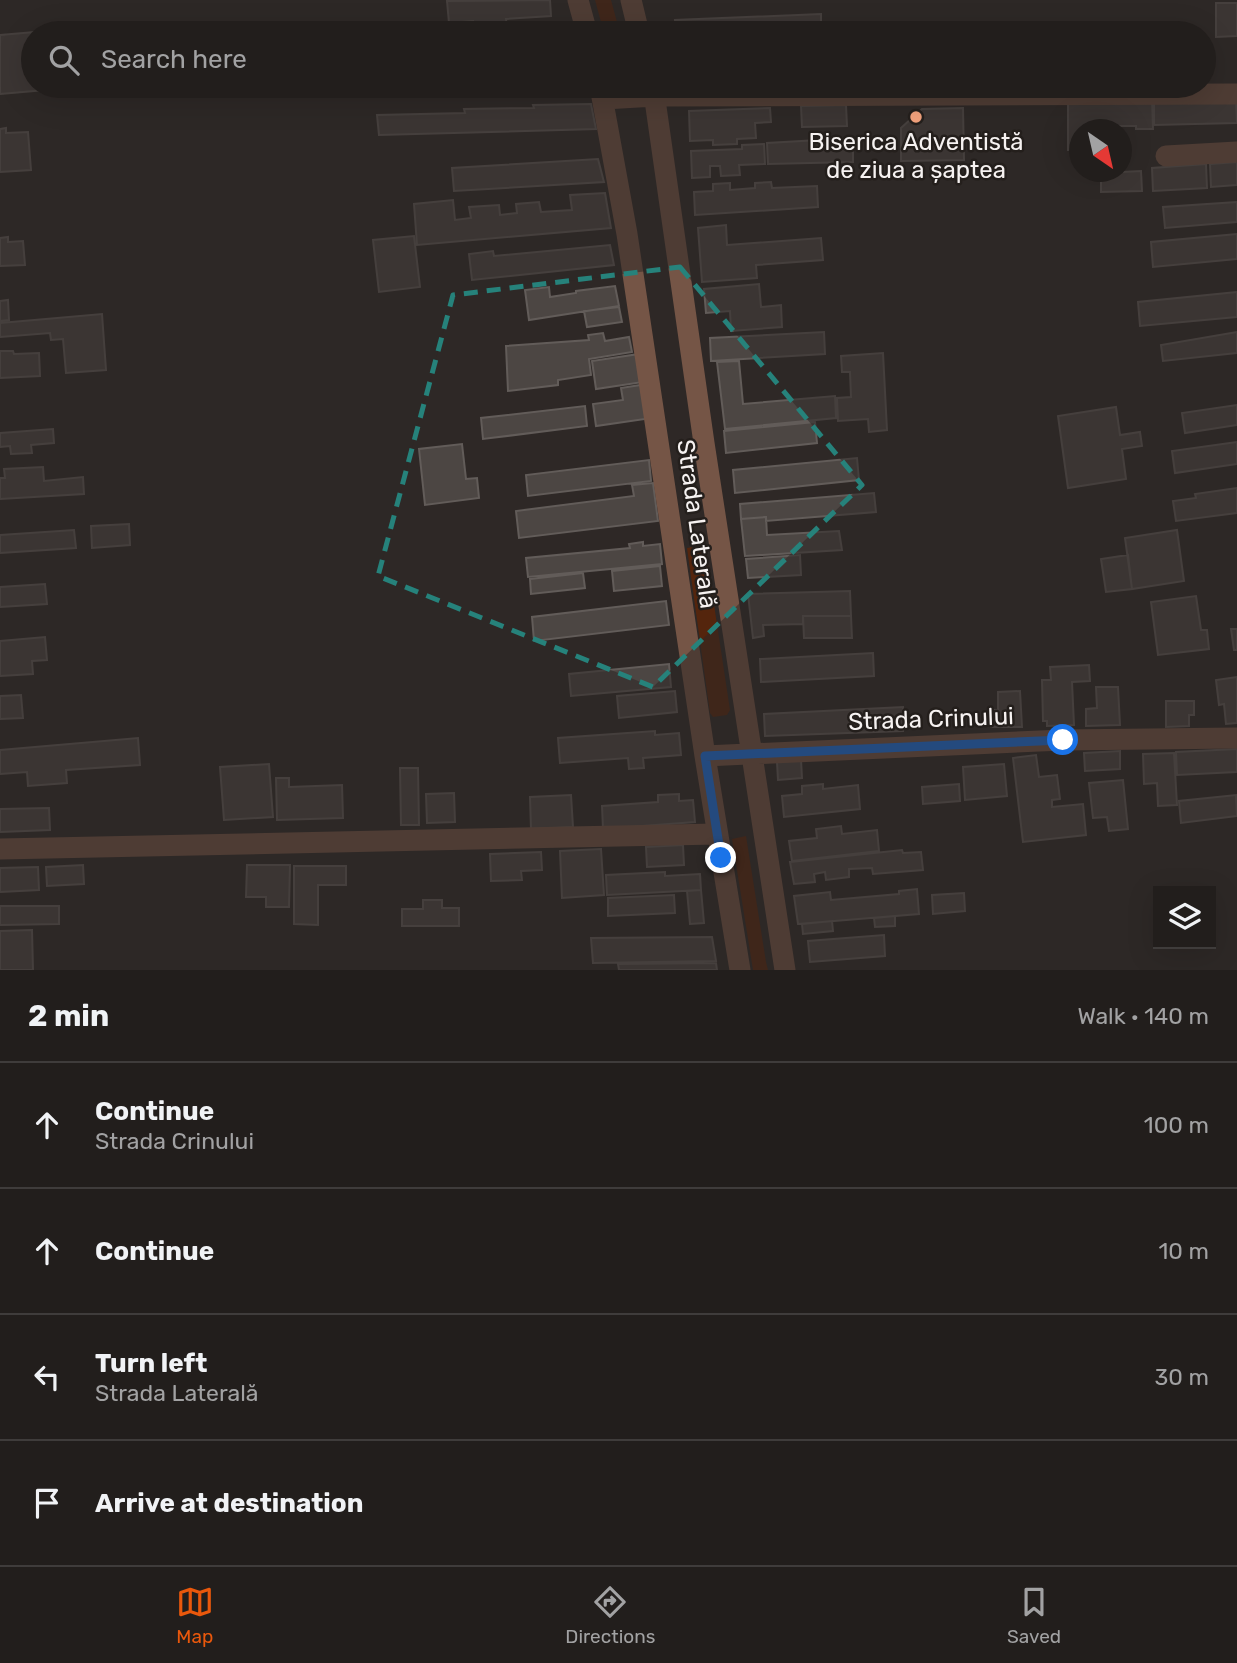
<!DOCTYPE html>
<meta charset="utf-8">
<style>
body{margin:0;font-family:Rubik,sans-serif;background:#2e2b29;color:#f1f3f6}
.controls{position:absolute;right:21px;bottom:21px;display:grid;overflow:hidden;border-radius:0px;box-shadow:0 7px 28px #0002}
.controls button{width:63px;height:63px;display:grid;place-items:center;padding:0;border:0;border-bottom:2px solid #3f3c3b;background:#221e1c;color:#f1f3f6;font:35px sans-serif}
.compass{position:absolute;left:1069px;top:119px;width:63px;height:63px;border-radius:50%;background:#221e1c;box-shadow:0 7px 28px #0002;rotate:146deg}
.stop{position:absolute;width:21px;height:21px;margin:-16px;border:5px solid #1a73e8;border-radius:50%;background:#fff}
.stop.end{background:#1a73e8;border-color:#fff;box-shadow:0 2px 7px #0008}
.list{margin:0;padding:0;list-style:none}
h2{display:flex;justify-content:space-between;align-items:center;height:91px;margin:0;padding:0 28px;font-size:30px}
h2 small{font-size:23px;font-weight:400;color:#a2a2a3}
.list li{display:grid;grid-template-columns:46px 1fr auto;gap:21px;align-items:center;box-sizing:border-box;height:126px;padding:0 28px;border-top:2px solid #3f3c3b}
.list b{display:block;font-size:26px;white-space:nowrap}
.list p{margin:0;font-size:23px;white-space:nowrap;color:#a2a2a3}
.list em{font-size:23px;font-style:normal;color:#a2a2a3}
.icon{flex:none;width:38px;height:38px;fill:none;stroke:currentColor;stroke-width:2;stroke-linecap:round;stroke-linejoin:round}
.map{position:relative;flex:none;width:1237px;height:970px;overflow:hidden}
.search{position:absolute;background:#221e1c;box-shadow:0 7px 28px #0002;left:21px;right:21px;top:21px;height:77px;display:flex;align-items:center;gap:18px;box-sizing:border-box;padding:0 24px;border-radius:38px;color:#a2a2a3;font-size:26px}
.sheet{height:595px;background:#221e1c}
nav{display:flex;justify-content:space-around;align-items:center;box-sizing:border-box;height:98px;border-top:2px solid #3f3c3b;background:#221e1c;font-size:19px;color:#a2a2a3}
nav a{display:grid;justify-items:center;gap:4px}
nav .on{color:#ea580c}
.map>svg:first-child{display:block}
.green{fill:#54250d}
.building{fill:#4c4643;stroke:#625c59;stroke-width:2}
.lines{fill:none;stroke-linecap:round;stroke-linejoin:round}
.minor{stroke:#755546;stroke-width:21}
.route{stroke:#1a73e8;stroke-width:9}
.marked{fill:none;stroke:#26827b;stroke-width:5;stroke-dasharray:14 9;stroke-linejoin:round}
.poi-dot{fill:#f1a17c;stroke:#241f1c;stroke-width:2.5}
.labels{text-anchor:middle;stroke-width:5;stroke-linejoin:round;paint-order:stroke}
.poi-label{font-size:24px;fill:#f6f2f1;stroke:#241f1c}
.street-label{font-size:24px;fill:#f6f2f1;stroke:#241f1c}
</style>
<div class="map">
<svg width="1237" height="970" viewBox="0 0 1237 970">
<rect width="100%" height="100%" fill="#2e2826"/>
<!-- green -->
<path class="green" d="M 595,0 L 611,0 L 620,33 L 604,33 Z
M 705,545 L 730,710 L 727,715 L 713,717 L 710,713 L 687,548 Z
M 746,836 L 766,962 L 768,970 L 753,970 L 732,839 Z"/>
<!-- building -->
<path class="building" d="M 550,0 L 551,16 L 506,19 L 507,29 L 474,32 L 473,21 L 449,23 L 447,1 Z
M 1216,3 L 1237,3 L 1237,36 L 1216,37 Z
M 821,14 L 821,33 L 676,33 L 675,20 Z
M 150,22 L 151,33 L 33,33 L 33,86 L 92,86 L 0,94 L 0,35 Z
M 1236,98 L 1237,123 L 1154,125 L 1154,100 Z
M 1152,99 L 1153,129 L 1136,129 L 1136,126 L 1114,126 L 1114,130 L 1080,130 L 1080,150 L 1068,150 L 1068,100 Z
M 591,104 L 596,129 L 379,135 L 377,115 L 465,113 L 464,109 L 534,108 L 533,105 Z
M 846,105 L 847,126 L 802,127 L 801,106 Z
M 770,108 L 771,122 L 755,123 L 756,138 L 737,139 L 737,144 L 713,145 L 713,140 L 690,141 L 689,111 Z
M 963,108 L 964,160 L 901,161 L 901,128 L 922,109 Z
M 6,128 L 6,133 L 28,132 L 31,170 L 0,172 L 0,129 Z
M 853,138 L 853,162 L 768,164 L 767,143 Z
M 764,144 L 765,164 L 739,165 L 740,175 L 721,176 L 720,166 L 710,166 L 710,177 L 692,178 L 691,151 L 742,149 L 742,145 Z
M 598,159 L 604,182 L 454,191 L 452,168 Z
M 1237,162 L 1237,185 L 1211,187 L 1210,164 Z
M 1206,164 L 1207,188 L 1153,191 L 1152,168 Z
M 1141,171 L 1142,191 L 1101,192 L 1101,173 Z
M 771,182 L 772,188 L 817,186 L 818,207 L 695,215 L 694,192 L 713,191 L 713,184 L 730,183 L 730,190 L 755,188 L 755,183 Z
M 605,193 L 611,228 L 417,245 L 414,204 L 453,200 L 455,220 L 471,218 L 469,207 L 499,205 L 500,215 L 517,213 L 516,204 L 539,202 L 541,212 L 572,210 L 570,195 Z
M 1237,202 L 1237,222 L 1165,228 L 1163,207 Z
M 726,225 L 727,245 L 821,238 L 823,260 L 756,265 L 757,278 L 702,282 L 698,228 Z
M 1237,234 L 1237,259 L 1153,267 L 1151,242 Z
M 414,236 L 420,287 L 379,292 L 373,240 Z
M 8,237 L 8,242 L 23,241 L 25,265 L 0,266 L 0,238 Z
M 610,245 L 614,265 L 472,280 L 469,254 L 493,251 L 494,256 Z
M 759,284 L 761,307 L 781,305 L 782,327 L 731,331 L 730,311 L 706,313 L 704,289 Z
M 615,286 L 619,306 L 529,320 L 525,290 L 549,287 L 550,297 L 576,293 L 576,291 Z
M 1237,292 L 1237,317 L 1140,326 L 1138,302 Z
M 8,300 L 9,320 L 0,321 L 0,301 Z
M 619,307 L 622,322 L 587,327 L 584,311 Z
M 102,314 L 106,370 L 66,373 L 63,339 L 51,340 L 50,333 L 0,337 L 0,323 Z
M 824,332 L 825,354 L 711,361 L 710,338 Z
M 1237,332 L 1237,353 L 1163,361 L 1161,345 Z
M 603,333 L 605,341 L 629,337 L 632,352 L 589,359 L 591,375 L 558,380 L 558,385 L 508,391 L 506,346 L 589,340 L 588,335 Z
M 0,351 L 13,351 L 14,354 L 39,353 L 40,376 L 0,378 Z
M 883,353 L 887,430 L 869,432 L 868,419 L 838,421 L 837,398 L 851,397 L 850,372 L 842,372 L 841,356 Z
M 639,354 L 643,382 L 596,389 L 592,361 Z
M 739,361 L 743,404 L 835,396 L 836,418 L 725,429 L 717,362 Z
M 647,384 L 652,418 L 596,426 L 593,404 L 623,400 L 621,388 Z
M 1237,405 L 1237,425 L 1185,433 L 1182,413 Z
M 585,406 L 587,426 L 483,439 L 481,418 Z
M 1116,407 L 1120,435 L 1140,432 L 1142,446 L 1122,449 L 1126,479 L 1068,488 L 1058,416 Z
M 815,422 L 817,443 L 726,453 L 724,431 Z
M 53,429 L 54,443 L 31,445 L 32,453 L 11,454 L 10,446 L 0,447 L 0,433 Z
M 1237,442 L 1237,464 L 1175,473 L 1172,451 Z
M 462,444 L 466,479 L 477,478 L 479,498 L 425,505 L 419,449 Z
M 857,458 L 859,480 L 735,493 L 733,470 Z
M 649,460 L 651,481 L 528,496 L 526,475 Z
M 43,467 L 44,481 L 83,477 L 84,494 L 0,499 L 0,478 L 5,478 L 4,469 Z
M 653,483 L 658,521 L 519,538 L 516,511 L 634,496 L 632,485 Z
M 1237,488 L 1237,513 L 1176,521 L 1173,501 L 1196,498 L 1195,494 Z
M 874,493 L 876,512 L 766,521 L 766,517 L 741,519 L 740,504 Z
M 766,517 L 767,535 L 839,531 L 842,550 L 745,556 L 741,519 Z
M 129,524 L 130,545 L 92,548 L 91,526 Z
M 74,530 L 76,548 L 0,553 L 0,535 Z
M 1177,530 L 1184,581 L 1132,589 L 1125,538 Z
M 643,542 L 643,546 L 660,544 L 662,564 L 528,577 L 526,558 L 630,548 L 629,544 Z
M 800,555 L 801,575 L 748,578 L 746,559 Z
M 1128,555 L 1132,589 L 1106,592 L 1101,559 Z
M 660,566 L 662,586 L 614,591 L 612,571 Z
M 583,573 L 585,588 L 531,594 L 530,579 Z
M 45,584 L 47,604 L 0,607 L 0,587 Z
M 850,591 L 851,616 L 803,616 L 803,624 L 763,625 L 764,636 L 753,638 L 748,594 Z
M 1196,596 L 1201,630 L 1207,630 L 1209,649 L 1158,655 L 1151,602 Z
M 666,601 L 669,625 L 534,641 L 532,617 Z
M 803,616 L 851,616 L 852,638 L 804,638 Z
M 1231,629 L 1237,629 L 1237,650 L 1234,650 Z
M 45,637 L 47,660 L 32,661 L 33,674 L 0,676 L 0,641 Z
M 873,653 L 874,676 L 761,682 L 760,659 Z
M 669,664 L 671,687 L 571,696 L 569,674 Z
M 1089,665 L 1090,681 L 1072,682 L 1074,725 L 1047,726 L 1047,721 L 1043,721 L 1042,680 L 1051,680 L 1050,667 Z
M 1237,677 L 1237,723 L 1226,724 L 1224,704 L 1219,705 L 1216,680 Z
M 1096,687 L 1118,687 L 1120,725 L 1086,726 L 1086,709 L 1097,708 Z
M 675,691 L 677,712 L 619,718 L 617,696 Z
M 1020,691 L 1022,727 L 991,727 L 990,710 L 998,710 L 998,692 Z
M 21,695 L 23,718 L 0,719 L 0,696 Z
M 1166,701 L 1194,701 L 1194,715 L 1189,715 L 1189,726 L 1166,727 Z
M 903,707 L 903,731 L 765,736 L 764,714 Z
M 655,731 L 655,735 L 679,733 L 681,755 L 643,758 L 644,768 L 629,769 L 628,758 L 560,763 L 558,738 Z
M 138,738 L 140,765 L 66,770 L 67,783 L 28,786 L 27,772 L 0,774 L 0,750 Z
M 1237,749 L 1237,772 L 1177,775 L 1176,752 Z
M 1120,751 L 1120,769 L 1085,771 L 1084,753 Z
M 1174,753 L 1177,805 L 1158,806 L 1157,783 L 1144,784 L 1143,754 Z
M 1036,755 L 1039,777 L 1057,775 L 1060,799 L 1052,800 L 1052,807 L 1083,804 L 1086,835 L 1023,842 L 1013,758 Z
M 801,760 L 802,778 L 778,780 L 777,762 Z
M 269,764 L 273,817 L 224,820 L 220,767 Z
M 1004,764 L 1007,796 L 965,800 L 963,767 Z
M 400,768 L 418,768 L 419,825 L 401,825 Z
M 276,778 L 289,778 L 289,787 L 342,785 L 343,818 L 277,820 Z
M 1123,780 L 1128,829 L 1109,831 L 1107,817 L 1093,818 L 1089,783 Z
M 823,784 L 823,789 L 858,785 L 860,809 L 784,817 L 782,796 L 802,794 L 802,786 Z
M 959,784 L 960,801 L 923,804 L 922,787 Z
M 454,793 L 455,822 L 427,823 L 426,794 Z
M 679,794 L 679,801 L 693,800 L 695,822 L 603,829 L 602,806 L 658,802 L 658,795 Z
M 571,795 L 573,827 L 531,829 L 530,797 Z
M 1236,795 L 1237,816 L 1181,823 L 1179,801 Z
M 49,808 L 50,830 L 0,832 L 0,809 Z
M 841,826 L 842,834 L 877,830 L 879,851 L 792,861 L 789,841 L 817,838 L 816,829 Z
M 683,845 L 684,865 L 647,867 L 646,847 Z
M 601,849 L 604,895 L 562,898 L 560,851 Z
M 902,850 L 903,853 L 921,852 L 923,870 L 873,874 L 872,868 L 849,869 L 849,877 L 826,880 L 825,872 L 814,874 L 815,882 L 794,884 L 790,862 Z
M 541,852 L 542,870 L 521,871 L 522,880 L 491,881 L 490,854 Z
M 83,865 L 84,884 L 47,886 L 46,867 Z
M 247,865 L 290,865 L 289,907 L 266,907 L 266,897 L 246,897 Z
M 294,866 L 346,866 L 346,885 L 318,885 L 318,925 L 294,924 Z
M 38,867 L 39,890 L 0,892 L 0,868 Z
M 665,872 L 665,876 L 700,874 L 701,890 L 607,895 L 606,875 Z
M 917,889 L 919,914 L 798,924 L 794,896 L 830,892 L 831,900 L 899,894 L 899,891 Z
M 701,890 L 704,923 L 690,924 L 687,891 Z
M 964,893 L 965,911 L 933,914 L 932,895 Z
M 674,895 L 675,913 L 608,916 L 608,898 Z
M 423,900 L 442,900 L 442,908 L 459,908 L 459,926 L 402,926 L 402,909 L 423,909 Z
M 0,906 L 59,906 L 59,924 L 0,925 Z
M 895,916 L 895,926 L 875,927 L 874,918 Z
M 832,921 L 833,931 L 803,934 L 802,924 Z
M 32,930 L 33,970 L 0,970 L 0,931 Z
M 884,935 L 885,956 L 810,962 L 808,941 Z
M 712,937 L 716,961 L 593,963 L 591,938 Z
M 716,963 L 717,970 L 619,970 L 618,964 Z"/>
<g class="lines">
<!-- minor -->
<path class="minor" d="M 578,0 L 587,33
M 631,0 L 639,33
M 600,86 L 627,234 L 705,756 L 740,970
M 653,86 L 704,443 L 785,970
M 604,99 L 655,96 L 1237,94
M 1166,156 L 1237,152
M 705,756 L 1063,740 L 1237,738
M 0,849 L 717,834"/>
</g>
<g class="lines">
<!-- route -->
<path class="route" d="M 721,858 L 705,756 L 1063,740"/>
</g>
<!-- marked area -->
<path d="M0 0H1237V970H0ZM 680,267 L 862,485 L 653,687 L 378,576 L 453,295 Z" fill="#2e2826" fill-opacity=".55" fill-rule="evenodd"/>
<path class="marked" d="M 680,267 L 862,485 L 653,687 L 378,576 L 453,295 Z"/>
<!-- markers -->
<circle class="poi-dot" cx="916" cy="117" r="7"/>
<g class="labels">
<!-- poi labels -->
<g class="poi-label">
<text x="916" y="150">Biserica Adventistă<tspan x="916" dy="28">de ziua a șaptea</tspan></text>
</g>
<!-- street labels -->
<g class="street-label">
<text transform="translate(697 524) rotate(82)" y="8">Strada Laterală</text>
<text transform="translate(931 719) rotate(-2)" y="8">Strada Crinului</text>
</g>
</g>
</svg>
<div class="controls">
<button><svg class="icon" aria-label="layers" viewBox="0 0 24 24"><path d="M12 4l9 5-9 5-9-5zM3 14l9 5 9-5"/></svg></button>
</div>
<svg class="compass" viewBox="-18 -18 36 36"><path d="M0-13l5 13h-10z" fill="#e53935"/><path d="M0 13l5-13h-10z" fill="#a2a2a3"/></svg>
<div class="stop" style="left:1063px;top:740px"></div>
<div class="stop end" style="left:721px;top:858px"></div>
<div class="search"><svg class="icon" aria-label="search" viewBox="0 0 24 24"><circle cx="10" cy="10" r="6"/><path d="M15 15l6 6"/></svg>Search here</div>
</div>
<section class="sheet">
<h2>2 min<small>Walk · 140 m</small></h2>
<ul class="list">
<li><svg class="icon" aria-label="ahead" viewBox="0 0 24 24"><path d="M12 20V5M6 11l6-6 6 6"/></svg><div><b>Continue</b><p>Strada Crinului</p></div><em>100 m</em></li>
<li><svg class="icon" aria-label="ahead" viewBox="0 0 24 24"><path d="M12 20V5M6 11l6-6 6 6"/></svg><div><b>Continue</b></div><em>10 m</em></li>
<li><svg class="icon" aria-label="left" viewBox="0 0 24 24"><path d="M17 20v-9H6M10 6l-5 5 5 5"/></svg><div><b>Turn left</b><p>Strada Laterală</p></div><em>30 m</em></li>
<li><svg class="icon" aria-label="arrive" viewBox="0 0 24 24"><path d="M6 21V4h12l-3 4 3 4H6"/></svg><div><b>Arrive at destination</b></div></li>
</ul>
</section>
<nav>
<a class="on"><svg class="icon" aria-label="map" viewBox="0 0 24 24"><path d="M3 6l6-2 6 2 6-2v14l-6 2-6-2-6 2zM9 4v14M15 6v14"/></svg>Map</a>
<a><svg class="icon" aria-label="directions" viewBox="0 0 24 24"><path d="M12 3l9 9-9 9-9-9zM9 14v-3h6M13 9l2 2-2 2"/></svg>Directions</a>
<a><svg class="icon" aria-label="saved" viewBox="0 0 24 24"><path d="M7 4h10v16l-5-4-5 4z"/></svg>Saved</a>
</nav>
